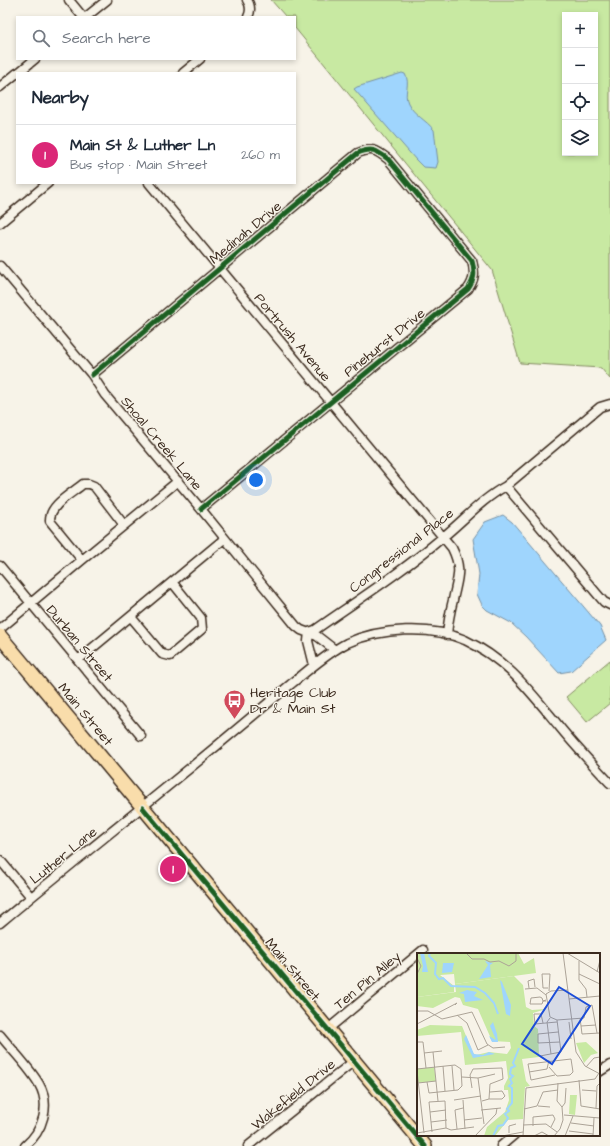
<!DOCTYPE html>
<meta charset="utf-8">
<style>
body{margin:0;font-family:"Architects Daughter",sans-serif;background:#f2f2f3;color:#1f2937}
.controls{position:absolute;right:12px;top:12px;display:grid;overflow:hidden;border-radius:0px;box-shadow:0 2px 6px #0003}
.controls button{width:36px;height:36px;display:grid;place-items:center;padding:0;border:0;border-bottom:1px solid #e0e1e3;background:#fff;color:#1f2937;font:20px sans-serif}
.you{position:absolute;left:256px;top:480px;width:14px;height:14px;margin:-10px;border:3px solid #fff;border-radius:50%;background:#1a73e8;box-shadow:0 0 0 6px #1a73e833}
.badge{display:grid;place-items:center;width:26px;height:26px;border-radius:50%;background:#db2777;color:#fff;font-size:13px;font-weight:700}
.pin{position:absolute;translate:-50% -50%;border:2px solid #fff;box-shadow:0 1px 4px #0006}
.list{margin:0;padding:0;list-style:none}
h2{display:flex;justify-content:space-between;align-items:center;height:52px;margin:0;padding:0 16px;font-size:17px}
h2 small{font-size:13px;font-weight:400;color:#747a83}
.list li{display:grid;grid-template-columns:26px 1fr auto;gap:12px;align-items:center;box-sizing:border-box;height:60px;padding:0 16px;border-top:1px solid #e0e1e3}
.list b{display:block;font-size:15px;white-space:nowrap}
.list p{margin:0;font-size:13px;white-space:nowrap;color:#747a83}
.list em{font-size:13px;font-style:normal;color:#747a83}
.icon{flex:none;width:22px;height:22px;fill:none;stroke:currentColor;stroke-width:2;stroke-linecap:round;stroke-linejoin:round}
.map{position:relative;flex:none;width:610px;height:1146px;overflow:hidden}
.search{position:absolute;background:#fff;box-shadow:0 2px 6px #0003;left:16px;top:16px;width:280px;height:44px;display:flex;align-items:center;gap:10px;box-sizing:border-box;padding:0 14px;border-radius:0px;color:#747a83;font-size:15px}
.panel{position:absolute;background:#fff;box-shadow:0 2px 6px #0003;left:16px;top:72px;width:280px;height:112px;border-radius:0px}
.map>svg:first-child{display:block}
.grass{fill:#c8e9a2;stroke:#828a60;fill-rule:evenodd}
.water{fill:#9fd5fd;stroke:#7791a4}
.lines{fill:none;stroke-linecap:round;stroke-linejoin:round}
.minor-casing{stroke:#3b2a1e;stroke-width:11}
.primary-casing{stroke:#3b2a1e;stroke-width:16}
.minor{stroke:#f7f3e8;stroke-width:8}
.primary{stroke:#f9ddab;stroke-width:13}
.cycleway-casing{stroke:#f7f3e8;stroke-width:8}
.cycleway{stroke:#1b5e20;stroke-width:5}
.labels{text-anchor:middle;stroke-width:3;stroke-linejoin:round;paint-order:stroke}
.street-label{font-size:14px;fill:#3b2a1e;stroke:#f7f3e8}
.poi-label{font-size:14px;fill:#3b2a1e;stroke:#f7f3e8;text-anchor:start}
.inset-river{fill:none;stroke:#9fd5fd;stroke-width:2}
.inset-road{fill:none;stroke:#aca397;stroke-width:1}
.view{fill:#1d4ed8;fill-opacity:0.15;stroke:#1d4ed8;stroke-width:2}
.inset-edge{fill:none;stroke:#3b2a1e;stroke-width:2}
</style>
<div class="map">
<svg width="610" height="1146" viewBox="0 0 610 1146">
<rect width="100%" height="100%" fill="#f7f3e8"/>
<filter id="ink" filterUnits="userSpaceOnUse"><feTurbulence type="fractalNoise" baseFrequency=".025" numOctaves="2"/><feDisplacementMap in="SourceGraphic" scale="8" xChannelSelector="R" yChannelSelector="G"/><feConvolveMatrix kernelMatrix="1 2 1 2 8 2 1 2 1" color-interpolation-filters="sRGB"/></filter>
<g filter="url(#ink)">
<!-- grass -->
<path class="grass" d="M 271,0 L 610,0 L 610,379 L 601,368 L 520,363 L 492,270 L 295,28 L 295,17 L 286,17 ZM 565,15 L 595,15 L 595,153 L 565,153 Z
M 610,660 L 610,703 L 587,722 L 566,697 Z"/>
<!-- water -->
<path class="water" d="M 402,73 L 405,74 C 411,84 403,93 408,103 C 414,115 426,120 434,130 L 438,162 L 436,168 L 423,167 L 416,160 L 354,89 L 357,87 Z
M 503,515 L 512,522 L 600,626 L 606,640 L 571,671 L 559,673 L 526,637 L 511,623 L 487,610 L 482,605 L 477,594 L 479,574 L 473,539 L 485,522 Z"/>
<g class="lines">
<defs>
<path id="minor" d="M 69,0 L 83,17
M 247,0 C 251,6 251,11 248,17
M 86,17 L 107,0
M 18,73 L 35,59
M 183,73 L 200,59
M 0,87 L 17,73
M 149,183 L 452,548 C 463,570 457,579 453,600 C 450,612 448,623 447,635
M 0,223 L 48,183
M 0,266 L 92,375 L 105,395 L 201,509 L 296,626 L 301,630 L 317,636 L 335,650
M 92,375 L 358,153 C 372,147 376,150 388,159 L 472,261 C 475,272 475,279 468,289 L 201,509
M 506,486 L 598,595 L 604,602 L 610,605
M 82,560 L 50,521 C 49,505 71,494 83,484 L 89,484 L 94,486 L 124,525
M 0,566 L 141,736
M 131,617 L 162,654 L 170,656 L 202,629 L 201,618 L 172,582
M 0,629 L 82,560 L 178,481
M 309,632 L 315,630 C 358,600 403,571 443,537 C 464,520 482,499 506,486 L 600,407 L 610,404
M 309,632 L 308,641 L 314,665
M 78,660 L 224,539
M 0,860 L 31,897
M 0,923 C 73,862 147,804 219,744 C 243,724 267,704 291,684 C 309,670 327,653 347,643 C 380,628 431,625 465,640 C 507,660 529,690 558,725 C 574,745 592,764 610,783
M 328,1029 L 423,950
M 0,1035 C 12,1050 30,1068 39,1084 C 51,1105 43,1131 25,1146
M 599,1072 L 610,1065
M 248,1146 L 354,1061
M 501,1146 L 514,1135"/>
<path id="primary" d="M 0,636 L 425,1146"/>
</defs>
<!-- minor casing -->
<use href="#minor" class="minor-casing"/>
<!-- primary casing -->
<use href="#primary" class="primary-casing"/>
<!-- minor -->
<use href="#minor" class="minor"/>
<!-- primary -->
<use href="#primary" class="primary"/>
<defs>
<path id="cycleway" d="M 92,375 L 358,153 C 372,147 376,150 388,159 L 472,261 C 475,272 475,279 468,289 L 201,509
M 143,808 L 425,1146"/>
</defs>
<!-- cycleway casing -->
<use href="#cycleway" class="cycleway-casing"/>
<!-- cycleway -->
<use href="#cycleway" class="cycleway"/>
</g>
</g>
<!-- icons -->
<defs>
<symbol id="bus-pin" viewBox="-11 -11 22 30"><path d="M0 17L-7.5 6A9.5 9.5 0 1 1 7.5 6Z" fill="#d1495b" stroke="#f7f3e8"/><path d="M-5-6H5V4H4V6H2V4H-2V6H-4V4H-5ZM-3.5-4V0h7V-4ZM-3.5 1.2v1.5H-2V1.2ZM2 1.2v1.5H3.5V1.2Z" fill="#fff"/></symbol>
</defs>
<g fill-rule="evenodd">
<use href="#bus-pin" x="222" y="688" width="25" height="34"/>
</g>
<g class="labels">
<!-- street labels -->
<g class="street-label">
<text transform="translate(245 232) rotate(-40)" y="5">Medinah Drive</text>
<text transform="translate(293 337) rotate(50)" y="5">Portrush Avenue</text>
<text transform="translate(384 342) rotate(-39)" y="5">Pinehurst Drive</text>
<text transform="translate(162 443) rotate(50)" y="5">Shoal Creek Lane</text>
<text transform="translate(401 550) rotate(-38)" y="5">Congressional Place</text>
<text transform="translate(80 643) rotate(50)" y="5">Durban Street</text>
<text transform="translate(86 714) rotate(50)" y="5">Main Street</text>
<text transform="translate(63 855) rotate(-39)" y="5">Luther Lane</text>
<text transform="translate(293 969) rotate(50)" y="5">Main Street</text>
<text transform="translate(367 980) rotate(-40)" y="5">Ten Pin Alley</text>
<text transform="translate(293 1094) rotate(-39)" y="5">Wakefield Drive</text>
</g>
<!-- poi labels -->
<g class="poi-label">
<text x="250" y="697">Heritage Club<tspan x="250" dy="16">Dr &amp; Main St</tspan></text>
</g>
</g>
<!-- overview -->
<g transform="translate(417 953)">
<rect width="183" height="183" fill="#f7f3e8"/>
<path d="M 97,23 L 106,32 L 109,54 L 115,57 L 129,56 L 116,60 L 117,73 L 121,76 L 122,104 L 105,106 L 109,128 L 113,133 L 108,134 L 106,166 L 91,167 L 78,183 L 67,183 L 70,174 L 88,159 L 92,147 L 91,137 L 87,137 L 87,133 L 91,125 L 89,108 L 48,112 L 44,79 L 0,83 L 0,77 L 13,72 L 45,73 L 56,100 L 59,102 L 72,99 L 90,101 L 94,95 L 93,89 L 75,88 L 61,56 L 46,52 L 43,45 L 38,44 L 16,55 L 0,53 L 0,44 L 39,39 L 38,31 Z" fill="#c8e9a2"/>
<path d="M 0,0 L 101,0 L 107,11 L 117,5 L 119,20 L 38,31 L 37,21 L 23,22 L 37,33 L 37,39 L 0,44 ZM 169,89 L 181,100 L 174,102 L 167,110 L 159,90 ZM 17,114 L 19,128 L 1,130 L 0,116 ZM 153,142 L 160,142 L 158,162 L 152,161 Z" fill="#c8e9a2"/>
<path d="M 3,0 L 7,0 L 11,19 L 5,19 L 6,13 ZM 68,8 L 76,10 L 73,12 L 74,24 L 62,26 L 71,12 ZM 26,10 L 37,10 L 35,19 L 25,20 ZM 83,27 L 85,29 L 94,52 L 93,63 L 89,61 ZM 50,37 L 60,39 L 57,43 L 66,47 L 48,49 L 47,41 L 42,40 ZM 76,69 L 80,81 L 81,89 L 75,89 L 72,83 L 79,87 L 73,73 ZM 49,82 L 57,101 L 66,102 L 72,99 L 78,101 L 56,105 L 47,86 Z" fill="#9fd5fd"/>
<path class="inset-river" d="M 13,0 L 12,3 L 19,10 L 18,21 L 22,26 L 26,25 L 34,33 L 58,34 L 68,40 L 77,50 L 81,61M 76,183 L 81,173 L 86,172 L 91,165 L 88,161 L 92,158 L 90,156 L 95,150 L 95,135 L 92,133 L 95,130 L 93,126 L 96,123 L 93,121 L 94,115 L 98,113 L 96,110 L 102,95"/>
<path class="inset-road" d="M 49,0 L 55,6 L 67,6 L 73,9 L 82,8 L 92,13 L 99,8 L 99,0M 146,0 L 159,99 L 168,113 L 183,121M 150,0 L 183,20M 0,5 L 4,13 L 0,21M 162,8 L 162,27 L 169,36 L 170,44M 180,19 L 183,7M 162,21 L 183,31M 112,35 L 111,28 L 117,26 L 118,34M 131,35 L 126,35 L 125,21 L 133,21 L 132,38M 108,36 L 120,35 L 129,42M 151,37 L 134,38 L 129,41 L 133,64 L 140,67 L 167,65 L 169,54 L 175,52 L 180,80M 152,46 L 183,43M 129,47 L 126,48 L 125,51 L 113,51 L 114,45 L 123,44 L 125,45 L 126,48 L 129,48M 0,58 L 11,58 L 25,66 L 55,59 L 70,91 L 76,95 L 88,94M 40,62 L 50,70 L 61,97 L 71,92M 133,65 L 130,69 L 134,101M 163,65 L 165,81 L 183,80M 152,69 L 154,86M 126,70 L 124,61 L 117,61 L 118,71 L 140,69M 0,71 L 40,50 L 38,52M 164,73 L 179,72M 141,79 L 121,81 L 121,90 L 143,89M 0,89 L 6,89 L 9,115M 16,99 L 21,148M 7,100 L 25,98M 123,103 L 144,99 L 140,67M 26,113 L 28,138M 35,113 L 37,137M 132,114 L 140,123 L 153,122 L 156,119 L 154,106 L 111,111 L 114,127 L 138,122M 169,114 L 177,105 L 183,104M 0,116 L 38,112 L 44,116 L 45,133 L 41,137 L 12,140 L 10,129M 0,118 L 7,180M 112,119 L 130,116 L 132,107M 45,124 L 61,125M 61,125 L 67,171M 61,125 L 78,121M 162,127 L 164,153 L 183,156M 1,130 L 19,128M 55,135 L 53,122 L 56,116 L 85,115 L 86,126 L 73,131 L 72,146 L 65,148M 165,137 L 179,138M 72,146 L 85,146 L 88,143 L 85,138 L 73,139M 37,147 L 64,143M 46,147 L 48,176M 121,153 L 133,154M 145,154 L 148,150 L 149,135M 179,155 L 180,133 L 183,130M 107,156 L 120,153 L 126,139 L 141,137M 64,157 L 84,155M 13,159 L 29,157M 147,162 L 183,165M 47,167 L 65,165M 14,169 L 30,167M 154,170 L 177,173M 106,172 L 129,171 L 140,179M 116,173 L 116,164 L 136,162 L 138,166 L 134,174M 29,175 L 34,177 L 57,174M 40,176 L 38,157 L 46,155M 152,178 L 176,181M 15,179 L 12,149 L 28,148 L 29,175M 0,180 L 29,175M 92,180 L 92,173 L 99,171M 58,183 L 79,161 L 80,155M 85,183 L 106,179M 106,183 L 109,135 L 178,126 L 182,120M 117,183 L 125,179 L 132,183M 137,183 L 143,176 L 146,167 L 145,154 L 140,148 L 141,130M 148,183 L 156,163M 176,183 L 177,165"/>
<path class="view" d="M 142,34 L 173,53 L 135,111 L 105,91 Z"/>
<rect width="183" height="183" class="inset-edge"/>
</g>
</svg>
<div class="controls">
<button>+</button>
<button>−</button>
<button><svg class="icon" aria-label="locate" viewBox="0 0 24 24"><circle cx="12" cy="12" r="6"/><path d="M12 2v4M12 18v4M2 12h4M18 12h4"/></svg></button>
<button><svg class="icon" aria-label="layers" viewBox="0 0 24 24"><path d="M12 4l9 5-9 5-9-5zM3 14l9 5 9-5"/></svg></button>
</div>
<div class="you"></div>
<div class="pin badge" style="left:173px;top:869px">1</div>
<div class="search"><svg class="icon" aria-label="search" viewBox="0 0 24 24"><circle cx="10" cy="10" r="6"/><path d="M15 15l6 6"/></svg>Search here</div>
<section class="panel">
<h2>Nearby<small></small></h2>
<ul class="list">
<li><span class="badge">1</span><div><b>Main St &amp; Luther Ln</b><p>Bus stop · Main Street</p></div><em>260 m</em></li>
</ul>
</section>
</div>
